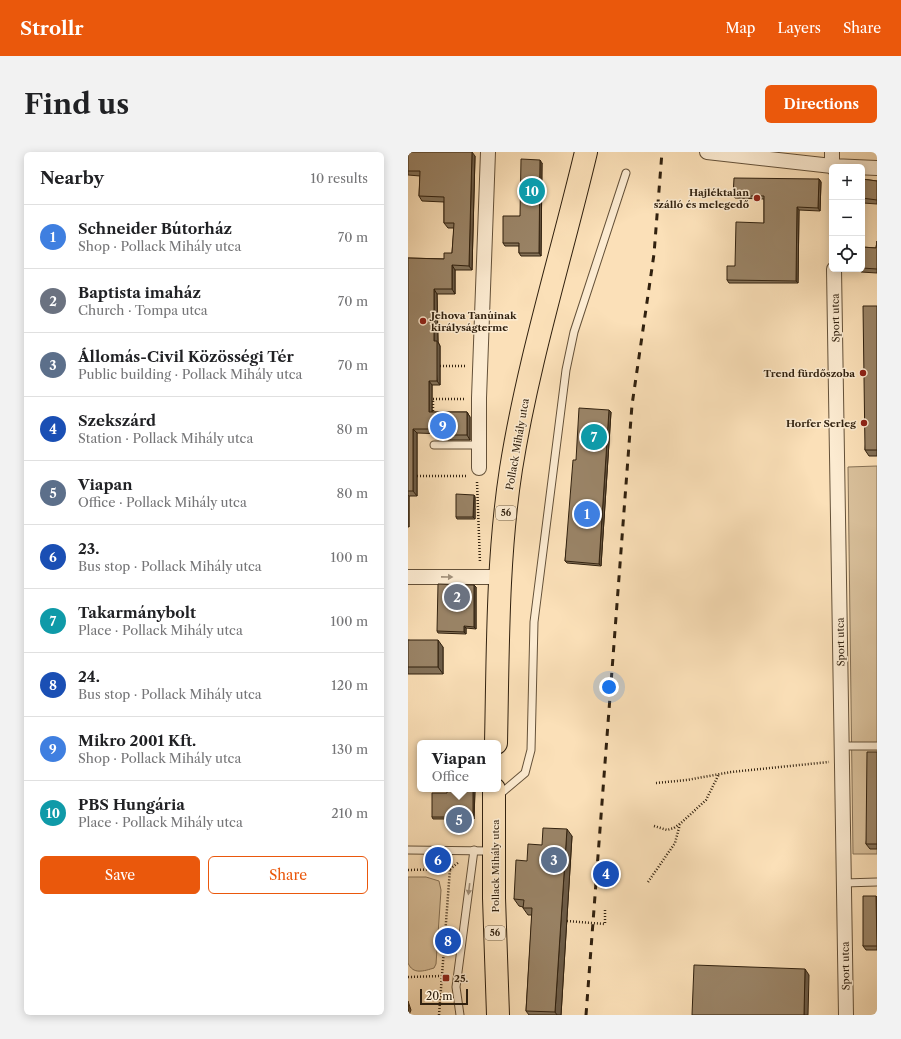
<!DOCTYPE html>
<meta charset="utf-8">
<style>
body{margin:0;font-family:"Libre Caslon Text",serif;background:#f2f2f2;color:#202124}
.controls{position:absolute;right:12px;top:12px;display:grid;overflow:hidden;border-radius:6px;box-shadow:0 2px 10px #0003}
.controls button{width:36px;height:36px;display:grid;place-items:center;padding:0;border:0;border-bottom:1px solid #e0e0e0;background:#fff;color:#202124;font:20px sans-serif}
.scale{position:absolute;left:12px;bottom:10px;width:48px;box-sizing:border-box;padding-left:4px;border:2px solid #31210f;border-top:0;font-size:11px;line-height:14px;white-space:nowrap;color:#31210f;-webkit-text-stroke:3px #fcebd1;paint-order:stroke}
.you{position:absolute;left:201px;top:535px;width:14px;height:14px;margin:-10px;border:3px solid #fff;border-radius:50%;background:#1a73e8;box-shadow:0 0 0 6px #1a73e833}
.badge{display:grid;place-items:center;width:26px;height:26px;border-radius:50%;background:#ea580c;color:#fff;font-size:13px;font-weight:700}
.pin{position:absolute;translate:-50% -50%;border:2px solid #fff;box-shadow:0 1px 4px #0006}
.popup{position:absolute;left:9px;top:588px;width:84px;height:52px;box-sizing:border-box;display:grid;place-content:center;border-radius:6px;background:#fff;filter:drop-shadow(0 1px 3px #0005);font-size:13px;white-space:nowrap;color:#757577}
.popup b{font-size:15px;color:#202124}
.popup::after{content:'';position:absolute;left:50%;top:100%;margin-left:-8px;border:8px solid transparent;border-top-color:#fff}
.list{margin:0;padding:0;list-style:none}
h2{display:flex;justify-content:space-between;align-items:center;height:52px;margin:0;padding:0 16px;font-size:17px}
h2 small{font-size:13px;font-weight:400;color:#757577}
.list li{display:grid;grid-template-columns:26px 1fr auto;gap:12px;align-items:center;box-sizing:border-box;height:64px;padding:0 16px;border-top:1px solid #e0e0e0}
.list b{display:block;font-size:15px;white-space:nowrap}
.list p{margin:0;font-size:13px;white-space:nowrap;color:#757577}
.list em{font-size:13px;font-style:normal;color:#757577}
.actions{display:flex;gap:8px;padding:12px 16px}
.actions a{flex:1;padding:9px 0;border:1px solid #ea580c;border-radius:6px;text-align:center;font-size:14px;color:#ea580c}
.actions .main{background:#ea580c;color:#fff}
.icon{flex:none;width:22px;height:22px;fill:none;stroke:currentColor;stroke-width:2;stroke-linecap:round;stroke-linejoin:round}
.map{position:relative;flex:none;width:469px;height:863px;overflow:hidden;border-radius:6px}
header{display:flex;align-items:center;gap:24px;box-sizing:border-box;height:56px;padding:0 20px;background:#ea580c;color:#fff}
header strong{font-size:19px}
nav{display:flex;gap:22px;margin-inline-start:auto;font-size:14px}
.intro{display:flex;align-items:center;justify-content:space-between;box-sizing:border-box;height:96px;padding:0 24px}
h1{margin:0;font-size:28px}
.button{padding:10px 18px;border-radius:6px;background:#ea580c;color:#fff;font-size:14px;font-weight:700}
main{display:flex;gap:24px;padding:0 24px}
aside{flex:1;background:#fff;border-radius:6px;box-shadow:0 2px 10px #0003}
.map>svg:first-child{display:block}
.green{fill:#d9c09b;stroke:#857055}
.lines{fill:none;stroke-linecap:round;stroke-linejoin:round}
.lane-casing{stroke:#645139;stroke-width:9}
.street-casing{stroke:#645139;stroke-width:16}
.primary-casing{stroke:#31210f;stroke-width:24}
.path{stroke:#31210f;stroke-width:2.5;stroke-dasharray:1 2;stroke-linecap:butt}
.lane{stroke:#fcebd1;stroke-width:7}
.street{stroke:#fcebd1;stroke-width:14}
.primary{stroke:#fbe0b8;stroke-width:22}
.rail{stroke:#31210f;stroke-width:3;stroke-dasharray:7 7;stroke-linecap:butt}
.wall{fill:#847259;stroke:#31210f}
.shaded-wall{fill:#6c5c48;stroke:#31210f}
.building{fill:#9a8467;stroke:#31210f}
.oneway{fill:#a1907a}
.poi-dot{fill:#8f2418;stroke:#fcebd1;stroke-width:1.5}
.labels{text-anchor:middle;stroke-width:3;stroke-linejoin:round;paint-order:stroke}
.shield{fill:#fcebd1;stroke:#6e5e49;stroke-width:1}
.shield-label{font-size:9px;font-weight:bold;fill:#31210f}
.poi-label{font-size:10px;font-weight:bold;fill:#31210f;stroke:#fcebd1;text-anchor:end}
.street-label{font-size:10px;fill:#31210f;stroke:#fcebd1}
</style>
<header>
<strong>Strollr</strong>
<nav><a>Map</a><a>Layers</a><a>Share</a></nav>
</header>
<div class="intro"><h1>Find us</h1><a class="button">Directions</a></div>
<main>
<aside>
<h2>Nearby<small>10 results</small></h2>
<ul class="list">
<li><span class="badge" style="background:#3f7fe0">1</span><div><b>Schneider Bútorház</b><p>Shop · Pollack Mihály utca</p></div><em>70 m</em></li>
<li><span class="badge" style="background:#6b7280">2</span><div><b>Baptista imaház</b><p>Church · Tompa utca</p></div><em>70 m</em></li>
<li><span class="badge" style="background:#5c6f8a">3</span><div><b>Állomás-Civil Közösségi Tér</b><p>Public building · Pollack Mihály utca</p></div><em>70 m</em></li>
<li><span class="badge" style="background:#1a4fb4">4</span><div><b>Szekszárd</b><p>Station · Pollack Mihály utca</p></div><em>80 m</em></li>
<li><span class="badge" style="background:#5c6f8a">5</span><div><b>Viapan</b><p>Office · Pollack Mihály utca</p></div><em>80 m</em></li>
<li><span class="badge" style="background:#1a4fb4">6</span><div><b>23.</b><p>Bus stop · Pollack Mihály utca</p></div><em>100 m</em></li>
<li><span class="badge" style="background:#0f9aa8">7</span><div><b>Takarmánybolt</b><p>Place · Pollack Mihály utca</p></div><em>100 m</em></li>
<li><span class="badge" style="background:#1a4fb4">8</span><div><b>24.</b><p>Bus stop · Pollack Mihály utca</p></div><em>120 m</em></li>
<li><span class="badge" style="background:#3f7fe0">9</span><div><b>Mikro 2001 Kft.</b><p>Shop · Pollack Mihály utca</p></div><em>130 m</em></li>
<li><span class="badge" style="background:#0f9aa8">10</span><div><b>PBS Hungária</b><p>Place · Pollack Mihály utca</p></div><em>210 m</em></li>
</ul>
<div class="actions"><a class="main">Save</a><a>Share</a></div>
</aside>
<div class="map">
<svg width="469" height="863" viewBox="0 0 469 863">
<rect width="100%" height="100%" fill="#fbe0b8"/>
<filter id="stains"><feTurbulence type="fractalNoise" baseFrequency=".005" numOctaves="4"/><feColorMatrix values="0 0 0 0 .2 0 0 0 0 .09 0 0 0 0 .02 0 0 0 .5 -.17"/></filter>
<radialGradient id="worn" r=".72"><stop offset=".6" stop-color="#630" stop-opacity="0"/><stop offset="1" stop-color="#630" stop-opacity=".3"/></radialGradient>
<!-- green -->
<path class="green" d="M 469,314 L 469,702 L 445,702 L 440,315 Z
M 0,725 L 18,725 L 31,729 L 33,738 L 28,812 L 26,816 C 16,819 5,823 0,811 Z"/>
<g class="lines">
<defs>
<path id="lane" d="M 26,293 L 71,293
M 433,594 L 469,594
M 91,643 L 117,621 L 123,598 L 126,470 L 158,218 L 166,180 L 218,21
M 0,698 L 84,699
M 436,731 L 469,730
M 52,863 L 48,835 L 66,698"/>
<path id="street" d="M 299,0 L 424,14 L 469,16
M 424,0 L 424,15
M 426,117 L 438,863
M 71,316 L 71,246 L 80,0
M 0,425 L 93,425"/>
<path id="primary" d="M 88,591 C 90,500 89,407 103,317 C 120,210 153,105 178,0
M 86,637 L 86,746 L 90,863"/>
</defs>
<!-- lane casing -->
<use href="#lane" class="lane-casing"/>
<!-- street casing -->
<use href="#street" class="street-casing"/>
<!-- primary casing -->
<use href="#primary" class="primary-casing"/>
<!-- path -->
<path class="path" d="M 32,214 L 57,214
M 25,262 L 25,247 L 56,247
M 9,324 L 60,324
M 69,330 L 72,411
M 248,631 L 279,628 L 323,620 L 421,610
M 246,674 L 259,678 L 266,676 L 273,671 L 298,648 L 311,622
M 0,718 L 42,717 L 51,710
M 240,730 L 267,691 L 272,672
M 159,769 L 197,772 L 197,756
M 0,825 L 33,824
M 31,863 L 42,717"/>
<!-- lane -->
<use href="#lane" class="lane"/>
<!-- street -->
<use href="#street" class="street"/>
<!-- primary -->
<use href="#primary" class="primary"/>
<!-- rail -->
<path class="rail" d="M 178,863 L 224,253 L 246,102 L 254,0"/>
</g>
<!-- wall -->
<path class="wall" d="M 0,0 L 67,4 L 64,118 L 47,118 L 47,142 L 29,142 L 30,190 L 32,194 L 32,233 L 24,233 L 24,260 L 59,260 L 62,265 L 62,288 L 40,288 L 37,283 L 37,282 L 9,281 L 9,344 L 1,344 L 1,375 L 0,375 L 0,106 L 36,107 L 44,101 L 46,76 L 40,76 L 36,71 L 36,50 L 14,49 L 11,44 L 12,24 L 0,23 Z
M 134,11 L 133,104 L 113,104 L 111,101 L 111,94 L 97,94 L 95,91 L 112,64 Z
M 411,27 L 413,30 L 412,59 L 391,58 L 390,131 L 321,131 L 319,128 L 327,114 L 356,71 L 356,47 L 327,46 L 325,44 Z
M 454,27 L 469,29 L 469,52 L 455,51 L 454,59 Z
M 469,89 L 469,121 L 453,120 L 451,117 L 454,117 L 454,95 L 468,96 Z
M 469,154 L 469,304 L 461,304 L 457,298 Z
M 201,258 L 203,260 L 193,414 L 159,411 L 157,409 L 168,308 Z
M 66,343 L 67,345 L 67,367 L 49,367 L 48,365 Z
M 68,435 L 68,477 L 58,476 L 58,482 L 30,481 L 29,479 Z
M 0,488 L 35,495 L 35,522 L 0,522 Z
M 469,600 L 469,697 L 462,697 L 458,692 Z
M 67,637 L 66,667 L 25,667 L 24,665 L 39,641 Z
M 164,684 L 153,863 L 121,863 L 118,859 L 124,763 L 120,763 L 115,756 L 115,755 L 111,754 L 106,747 L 119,709 L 134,693 Z
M 469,745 L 469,798 L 458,798 L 455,794 Z"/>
<!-- shaded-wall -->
<path class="shaded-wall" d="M 64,0 L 67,4 L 64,118 L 61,114 Z
M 132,8 L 134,11 L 133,104 L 131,101 Z
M 411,27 L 413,30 L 412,59 L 410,56 Z
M 389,55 L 391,58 L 390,131 L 388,129 Z
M 44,113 L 47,118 L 47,142 L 44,137 Z
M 26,137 L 29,142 L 30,190 L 32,194 L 32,233 L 29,229 L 26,189 Z
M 21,229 L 24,233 L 24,264 L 21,260 Z
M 201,258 L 203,260 L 193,414 L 191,412 Z
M 59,260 L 62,265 L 62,288 L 59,283 Z
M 5,277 L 9,281 L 9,344 L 5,339 Z
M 0,343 L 1,344 L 1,375 L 0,374 Z
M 66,343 L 67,345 L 67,367 L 65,365 Z
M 66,433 L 68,435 L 68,477 L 66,475 Z
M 56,474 L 58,476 L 58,482 L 56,480 Z
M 30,488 L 35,495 L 35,522 L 30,515 Z
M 65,637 L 67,637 L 66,667 L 65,665 Z
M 159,677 L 164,684 L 153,863 L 149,863 L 147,860 Z
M 468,744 L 469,745 L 469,794 Z
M 397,817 L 401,823 L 400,863 L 396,863 Z
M 0,849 L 3,858 L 1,863 L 0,863 Z"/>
<!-- building -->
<path class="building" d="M 0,0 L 64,0 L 61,114 L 44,113 L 44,137 L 26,137 L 26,189 L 29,189 L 29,229 L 21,229 L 21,260 L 59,260 L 59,283 L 37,283 L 37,277 L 5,277 L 5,339 L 0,339 L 0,106 L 36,107 L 36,101 L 44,101 L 46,71 L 36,71 L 36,45 L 11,44 L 12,19 L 0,19 Z
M 113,7 L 132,8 L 131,101 L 111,101 L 111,91 L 95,91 L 95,64 L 112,64 Z
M 326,26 L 411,27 L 410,56 L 389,55 L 388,129 L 319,128 L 319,114 L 327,114 L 328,70 L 356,71 L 356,44 L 325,44 Z
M 454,27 L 469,29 L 469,48 L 454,46 Z
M 469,89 L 469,117 L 454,116 L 454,95 L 468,96 Z
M 455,154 L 469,154 L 469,298 L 457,298 Z
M 171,256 L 201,258 L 191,412 L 157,409 L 165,308 L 168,308 Z
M 48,342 L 66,343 L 65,365 L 48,365 Z
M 30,432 L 66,433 L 66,475 L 56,474 L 56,480 L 29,479 Z
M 0,488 L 30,488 L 30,515 L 0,515 Z
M 459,600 L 469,600 L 469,692 L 458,692 Z
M 39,637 L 65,637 L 65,665 L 24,665 L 24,641 L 39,641 Z
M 135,676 L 159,677 L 147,860 L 118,859 L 124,756 L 115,756 L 116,748 L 106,747 L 108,708 L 119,709 L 120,692 L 134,693 Z
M 455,744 L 468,744 L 469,794 L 455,794 Z
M 286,813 L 397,817 L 396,863 L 284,863 Z
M 0,852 L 1,856 L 0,861 Z"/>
<!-- one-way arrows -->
<defs><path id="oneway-solid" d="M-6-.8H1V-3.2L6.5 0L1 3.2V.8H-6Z"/></defs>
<g class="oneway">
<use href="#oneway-solid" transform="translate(39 425) rotate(1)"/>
<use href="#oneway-solid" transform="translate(61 737) rotate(97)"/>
</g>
<!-- markers -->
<g class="poi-dot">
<circle cx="349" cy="46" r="4"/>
<circle cx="15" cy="169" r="4"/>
<circle cx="455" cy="221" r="4"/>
<circle cx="456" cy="271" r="4"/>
<rect x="34" y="822" width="8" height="8" rx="2"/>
</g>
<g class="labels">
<!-- shield labels -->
<g class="shield">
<rect x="88" y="354" width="20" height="14" rx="3"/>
<rect x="77" y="774" width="20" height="14" rx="3"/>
</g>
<g class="shield-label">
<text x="98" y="364">56</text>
<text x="87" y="784">56</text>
</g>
<!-- poi labels -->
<g class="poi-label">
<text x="341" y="44">Hajléktalan<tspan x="341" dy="12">szálló és melegedő</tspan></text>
<text x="23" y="167" text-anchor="start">Jehova Tanúinak<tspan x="23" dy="12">királyságterme</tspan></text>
<text x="447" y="225">Trend fürdőszoba</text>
<text x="448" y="275">Horfer Serleg</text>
<text x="46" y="830" text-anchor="start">25.</text>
</g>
<!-- street labels -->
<g class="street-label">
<text transform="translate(427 166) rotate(-91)" y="4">Sport utca</text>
<text transform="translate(109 292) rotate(-80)" y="4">Pollack Mihály utca</text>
<text transform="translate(432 490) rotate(-91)" y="4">Sport utca</text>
<text transform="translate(87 714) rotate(-90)" y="4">Pollack Mihály utca</text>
<text transform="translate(437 814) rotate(-91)" y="4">Sport utca</text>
</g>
</g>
<rect width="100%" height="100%" filter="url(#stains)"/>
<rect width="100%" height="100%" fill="url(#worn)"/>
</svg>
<div class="controls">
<button>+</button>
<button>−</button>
<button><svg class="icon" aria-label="locate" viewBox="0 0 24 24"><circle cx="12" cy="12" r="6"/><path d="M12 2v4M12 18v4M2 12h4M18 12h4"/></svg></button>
</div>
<div class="scale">20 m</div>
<div class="you"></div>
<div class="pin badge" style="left:179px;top:362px;background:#3f7fe0">1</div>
<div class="pin badge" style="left:49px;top:445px;background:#6b7280">2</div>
<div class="pin badge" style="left:146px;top:708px;background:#5c6f8a">3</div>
<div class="pin badge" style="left:198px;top:722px;background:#1a4fb4">4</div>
<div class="pin badge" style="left:51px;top:668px;background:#5c6f8a">5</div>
<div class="popup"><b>Viapan</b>Office</div>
<div class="pin badge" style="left:30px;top:708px;background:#1a4fb4">6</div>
<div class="pin badge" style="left:186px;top:285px;background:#0f9aa8">7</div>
<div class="pin badge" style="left:40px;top:789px;background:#1a4fb4">8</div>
<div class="pin badge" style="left:35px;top:274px;background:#3f7fe0">9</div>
<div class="pin badge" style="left:124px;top:39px;background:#0f9aa8">10</div>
</div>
</main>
